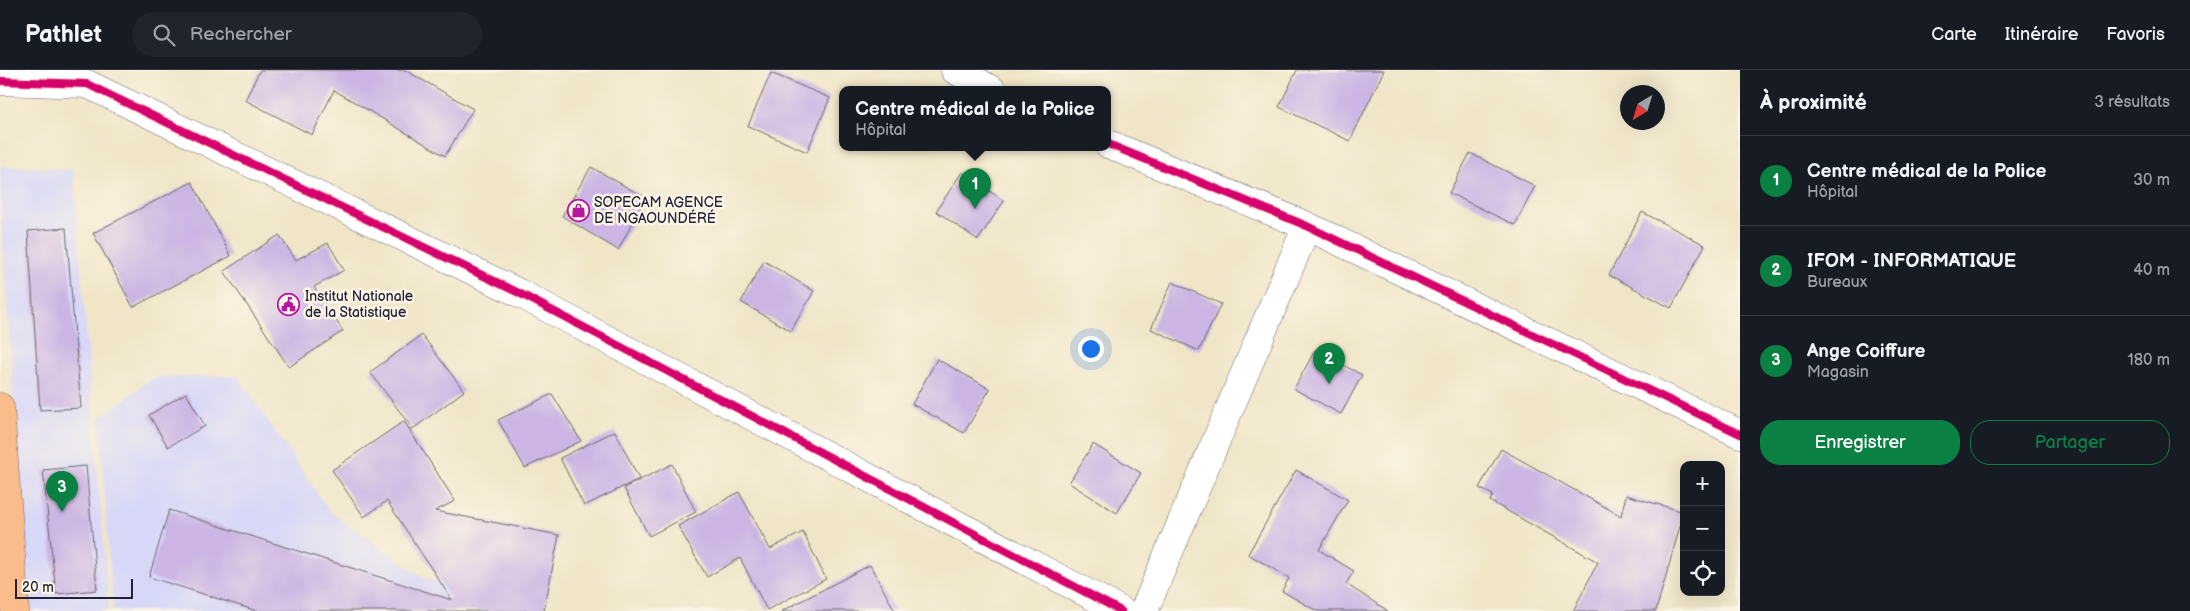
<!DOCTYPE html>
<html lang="fr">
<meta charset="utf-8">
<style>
body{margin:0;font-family:"Balsamiq Sans",sans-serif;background:#20242c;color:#f1f3f6}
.controls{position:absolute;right:15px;bottom:15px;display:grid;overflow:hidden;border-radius:10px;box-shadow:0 5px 20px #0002}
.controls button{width:45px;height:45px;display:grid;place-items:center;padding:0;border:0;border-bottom:1px solid #363941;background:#171b24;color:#f1f3f6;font:25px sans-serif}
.compass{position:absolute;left:1620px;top:15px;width:45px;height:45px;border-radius:50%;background:#171b24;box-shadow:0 5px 20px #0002;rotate:218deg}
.scale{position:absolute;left:15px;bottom:12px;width:118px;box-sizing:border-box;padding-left:5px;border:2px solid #22223b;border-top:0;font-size:14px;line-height:18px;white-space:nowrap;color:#22223b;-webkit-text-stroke:4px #fcf5e5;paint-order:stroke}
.you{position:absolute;left:1090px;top:278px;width:18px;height:18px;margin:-12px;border:4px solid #fff;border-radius:50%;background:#1a73e8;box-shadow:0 0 0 8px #1a73e833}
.badge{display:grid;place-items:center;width:32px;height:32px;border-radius:50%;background:#0b8043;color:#fff;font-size:16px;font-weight:700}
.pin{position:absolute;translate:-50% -41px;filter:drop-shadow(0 1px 2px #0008)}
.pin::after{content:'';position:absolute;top:26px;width:18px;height:15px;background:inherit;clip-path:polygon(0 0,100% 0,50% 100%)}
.popup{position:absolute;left:839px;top:16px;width:272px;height:65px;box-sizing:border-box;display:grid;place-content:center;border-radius:10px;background:#171b24;filter:drop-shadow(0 1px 4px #0005);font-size:16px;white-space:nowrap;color:#9ea1a6}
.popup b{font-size:19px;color:#f1f3f6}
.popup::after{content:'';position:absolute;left:50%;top:100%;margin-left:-10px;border:10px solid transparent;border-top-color:#171b24}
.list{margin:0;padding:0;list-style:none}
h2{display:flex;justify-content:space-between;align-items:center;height:65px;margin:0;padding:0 20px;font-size:21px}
h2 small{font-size:16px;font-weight:400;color:#9ea1a6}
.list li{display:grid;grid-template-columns:32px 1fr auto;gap:15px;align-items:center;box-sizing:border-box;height:90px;padding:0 20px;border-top:1px solid #363941}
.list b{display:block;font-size:19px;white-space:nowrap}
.list p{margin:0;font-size:16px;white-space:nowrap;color:#9ea1a6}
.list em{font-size:16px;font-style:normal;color:#9ea1a6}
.actions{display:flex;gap:10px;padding:15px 20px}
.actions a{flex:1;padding:11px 0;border:1px solid #0b8043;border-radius:20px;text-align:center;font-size:18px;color:#0b8043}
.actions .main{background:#0b8043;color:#fff}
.icon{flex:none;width:28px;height:28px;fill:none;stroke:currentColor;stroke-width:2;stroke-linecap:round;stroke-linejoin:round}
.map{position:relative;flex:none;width:1740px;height:541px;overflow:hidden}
header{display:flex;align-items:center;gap:30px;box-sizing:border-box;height:70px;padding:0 25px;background:#171b24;border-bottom:1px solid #363941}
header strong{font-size:24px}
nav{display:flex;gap:28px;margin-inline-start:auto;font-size:18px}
.search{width:350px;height:45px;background:#20242c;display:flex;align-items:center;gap:12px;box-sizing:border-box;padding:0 18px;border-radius:28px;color:#9ea1a6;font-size:19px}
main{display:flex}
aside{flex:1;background:#171b24}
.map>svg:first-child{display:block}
.built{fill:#d7d7f8}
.building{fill:#ccb5e4}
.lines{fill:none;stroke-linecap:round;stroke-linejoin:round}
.street-casing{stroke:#6a666c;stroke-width:29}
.primary-casing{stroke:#6a666c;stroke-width:29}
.street{stroke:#fff;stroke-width:28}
.primary{stroke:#f9bc8a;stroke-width:28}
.cycleway-casing{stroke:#fcf5e5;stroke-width:11}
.cycleway{stroke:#d6006c;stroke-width:8}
.labels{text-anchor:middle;stroke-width:5;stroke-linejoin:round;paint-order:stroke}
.poi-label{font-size:14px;fill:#22223b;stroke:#fcf5e5;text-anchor:start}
</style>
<header>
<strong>Pathlet</strong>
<div class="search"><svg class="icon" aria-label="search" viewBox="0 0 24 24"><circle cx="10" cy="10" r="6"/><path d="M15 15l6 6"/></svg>Rechercher</div>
<nav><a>Carte</a><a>Itinéraire</a><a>Favoris</a></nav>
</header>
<main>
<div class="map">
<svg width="1740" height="541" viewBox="0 0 1740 541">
<rect width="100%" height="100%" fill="#fcf5e5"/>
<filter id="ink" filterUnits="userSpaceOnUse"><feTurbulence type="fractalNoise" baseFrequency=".02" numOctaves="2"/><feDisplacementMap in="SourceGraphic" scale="10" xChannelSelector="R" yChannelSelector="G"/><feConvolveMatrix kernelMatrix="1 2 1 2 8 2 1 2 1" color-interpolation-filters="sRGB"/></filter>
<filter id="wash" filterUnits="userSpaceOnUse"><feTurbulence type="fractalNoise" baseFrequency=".0096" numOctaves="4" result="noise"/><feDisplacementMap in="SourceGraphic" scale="20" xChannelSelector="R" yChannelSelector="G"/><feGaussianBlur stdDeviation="1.12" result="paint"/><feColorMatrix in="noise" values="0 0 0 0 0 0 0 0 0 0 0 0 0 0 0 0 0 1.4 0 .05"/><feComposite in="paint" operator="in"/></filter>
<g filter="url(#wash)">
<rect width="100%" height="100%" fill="#f0e5c7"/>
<!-- built -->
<path class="built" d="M 0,96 L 73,100 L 109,541 L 29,541 L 0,138 Z
M 238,306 L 330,442 L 424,508 L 551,541 L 113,541 L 99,348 L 154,307 Z"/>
<g id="blocks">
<!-- building -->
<path class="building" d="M 260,0 L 405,0 L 473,39 L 445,86 L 334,20 L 312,65 L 245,30 Z
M 1297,0 L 1384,0 L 1350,71 L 1279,37 Z
M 771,3 L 830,28 L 807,82 L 748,56 Z
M 1470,83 L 1535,116 L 1515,155 L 1449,123 Z
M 591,97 L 646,128 L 618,180 L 562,146 Z
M 962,102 L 1004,131 L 978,170 L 936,141 Z
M 192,112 L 231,186 L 133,237 L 93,163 Z
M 1642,142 L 1705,175 L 1671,238 L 1609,205 Z
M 66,158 L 81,338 L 40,340 L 28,161 Z
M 279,165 L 296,190 L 328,173 L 344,200 L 314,217 L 343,261 L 289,297 L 224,201 Z
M 764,191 L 814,221 L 791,261 L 741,232 Z
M 1172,212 L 1221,234 L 1199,281 L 1151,259 Z
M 422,265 L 464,321 L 413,359 L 370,302 Z
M 1315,280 L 1362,305 L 1341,344 L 1294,319 Z
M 937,289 L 990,319 L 964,363 L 912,334 Z
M 186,323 L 205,356 L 168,377 L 149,345 Z
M 552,324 L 581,371 L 525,398 L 498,350 Z
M 404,351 L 455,431 L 435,441 L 559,465 L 544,541 L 257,541 L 149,507 L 169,440 L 452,530 L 387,431 L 364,447 L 332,400 Z
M 615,361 L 639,409 L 584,436 L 560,388 Z
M 1093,374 L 1141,403 L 1117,443 L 1069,413 Z
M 1501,379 L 1621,446 L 1626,425 L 1684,442 L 1656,541 L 1573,541 L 1598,492 L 1490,431 L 1493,425 L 1479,418 Z
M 672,394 L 696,442 L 649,466 L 624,418 Z
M 86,396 L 97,520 L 56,524 L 43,400 Z
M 1296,400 L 1348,430 L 1319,480 L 1354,501 L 1346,514 L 1388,541 L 1317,541 L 1282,521 L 1289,508 L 1248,484 Z
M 739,422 L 770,479 L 803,462 L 826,509 L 767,540 L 740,488 L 707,507 L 678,456 Z
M 870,495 L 895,541 L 782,541 Z"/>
</g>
</g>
<g filter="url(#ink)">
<use href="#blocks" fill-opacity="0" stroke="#6a666c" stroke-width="1"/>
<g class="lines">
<defs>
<path id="street" d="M 955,0 L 992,20
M 0,11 L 87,14 L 519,223 L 1121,541
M 1108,74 L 1307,156 L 1740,364
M 1144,541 L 1307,156"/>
<path id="primary" d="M 0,337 L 15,541"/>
</defs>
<!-- street casing -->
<use href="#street" class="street-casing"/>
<!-- primary casing -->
<use href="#primary" class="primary-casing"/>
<!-- street -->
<use href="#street" class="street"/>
<!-- primary -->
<use href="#primary" class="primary"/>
<defs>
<path id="cycleway" d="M 0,11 L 87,14 L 519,223 L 1121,541
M 1108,74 L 1307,156 L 1740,364"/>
</defs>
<!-- cycleway casing -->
<use href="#cycleway" class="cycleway-casing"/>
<!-- cycleway -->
<use href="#cycleway" class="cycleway"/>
</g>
</g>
<!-- icons -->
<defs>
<symbol id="shop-ring" viewBox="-11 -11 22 22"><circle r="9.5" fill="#fcf5e5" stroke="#b5179e" stroke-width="1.5"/><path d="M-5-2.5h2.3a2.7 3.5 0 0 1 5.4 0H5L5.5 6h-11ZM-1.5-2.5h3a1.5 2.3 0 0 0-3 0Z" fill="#b5179e"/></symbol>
<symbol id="civic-ring" viewBox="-11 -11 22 22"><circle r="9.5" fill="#fcf5e5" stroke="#b5179e" stroke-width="1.5"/><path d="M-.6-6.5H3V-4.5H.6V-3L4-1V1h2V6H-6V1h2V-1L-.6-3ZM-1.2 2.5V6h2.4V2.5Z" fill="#b5179e"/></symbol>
</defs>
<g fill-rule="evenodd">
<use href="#shop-ring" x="566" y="128" width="25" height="25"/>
<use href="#civic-ring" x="276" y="222" width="25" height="25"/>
</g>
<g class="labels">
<!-- poi labels -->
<g class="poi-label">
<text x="594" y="137">SOPECAM AGENCE<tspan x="594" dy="16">DE NGAOUNDÉRÉ</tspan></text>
<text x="305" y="231">Institut Nationale<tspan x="305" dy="16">de la Statistique</tspan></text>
</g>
</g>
</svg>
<div class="controls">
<button>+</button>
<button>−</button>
<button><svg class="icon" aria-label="locate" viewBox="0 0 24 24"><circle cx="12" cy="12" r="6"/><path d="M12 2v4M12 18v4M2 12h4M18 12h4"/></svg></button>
</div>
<svg class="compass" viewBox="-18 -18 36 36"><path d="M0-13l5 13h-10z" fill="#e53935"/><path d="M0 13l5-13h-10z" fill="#9ea1a6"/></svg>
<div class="scale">20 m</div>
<div class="you"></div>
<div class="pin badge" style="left:975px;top:139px">1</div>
<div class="popup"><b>Centre médical de la Police</b>Hôpital</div>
<div class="pin badge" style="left:1329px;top:314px">2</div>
<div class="pin badge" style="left:62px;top:442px">3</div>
</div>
<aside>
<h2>À proximité<small>3 résultats</small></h2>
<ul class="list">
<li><span class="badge">1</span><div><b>Centre médical de la Police</b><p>Hôpital</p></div><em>30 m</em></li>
<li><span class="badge">2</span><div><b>IFOM - INFORMATIQUE</b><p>Bureaux</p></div><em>40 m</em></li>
<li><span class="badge">3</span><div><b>Ange Coiffure</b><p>Magasin</p></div><em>180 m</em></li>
</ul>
<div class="actions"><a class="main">Enregistrer</a><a>Partager</a></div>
</aside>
</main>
